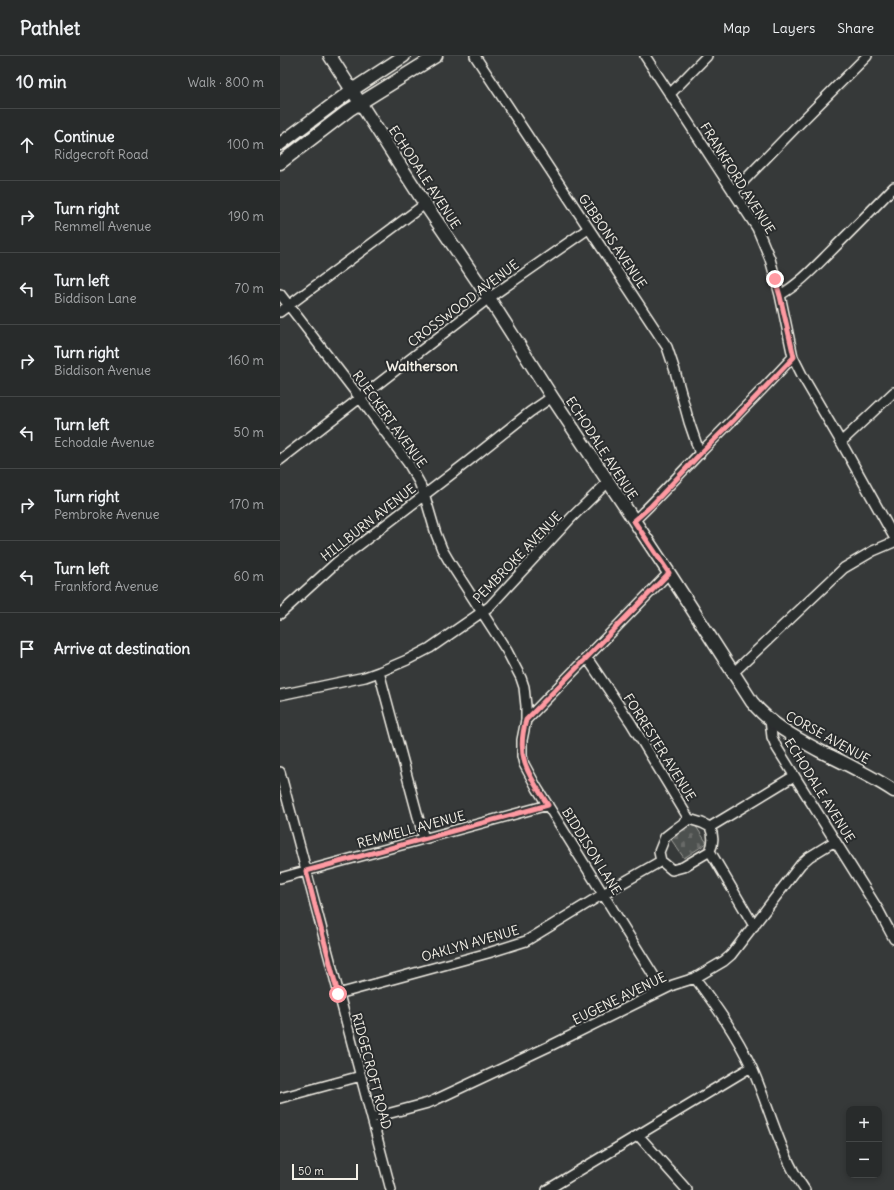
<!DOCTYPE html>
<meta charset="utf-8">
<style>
body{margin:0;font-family:Delius,sans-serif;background:#343737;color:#f1f3f6}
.controls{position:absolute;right:12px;bottom:12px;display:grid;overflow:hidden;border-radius:8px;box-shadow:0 2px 6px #0003}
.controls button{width:36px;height:36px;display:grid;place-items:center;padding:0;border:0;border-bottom:1px solid #444747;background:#282b2b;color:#f1f3f6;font:20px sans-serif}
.scale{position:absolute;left:12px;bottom:10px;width:66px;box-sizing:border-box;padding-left:4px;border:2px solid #f4f1e8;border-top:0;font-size:11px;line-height:14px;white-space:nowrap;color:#f4f1e8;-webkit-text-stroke:3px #2a2d2e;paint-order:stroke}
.stop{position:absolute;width:12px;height:12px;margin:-9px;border:3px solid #ff9aa2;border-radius:50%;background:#fff}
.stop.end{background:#ff9aa2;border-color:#fff;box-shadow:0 1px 4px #0008}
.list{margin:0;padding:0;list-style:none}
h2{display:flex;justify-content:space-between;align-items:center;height:52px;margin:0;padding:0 16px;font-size:17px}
h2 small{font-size:13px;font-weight:400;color:#a5a7a9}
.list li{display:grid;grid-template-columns:26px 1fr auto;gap:12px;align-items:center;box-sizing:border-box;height:72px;padding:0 16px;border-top:1px solid #444747}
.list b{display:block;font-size:15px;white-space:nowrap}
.list p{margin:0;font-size:13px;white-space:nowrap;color:#a5a7a9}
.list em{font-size:13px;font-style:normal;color:#a5a7a9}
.icon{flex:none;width:22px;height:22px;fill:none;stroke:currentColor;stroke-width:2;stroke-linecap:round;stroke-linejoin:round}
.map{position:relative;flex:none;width:614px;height:1134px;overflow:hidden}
header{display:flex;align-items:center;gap:24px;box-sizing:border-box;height:56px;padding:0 20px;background:#282b2b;border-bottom:1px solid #444747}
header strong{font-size:19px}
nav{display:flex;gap:22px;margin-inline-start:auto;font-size:14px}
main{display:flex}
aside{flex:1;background:#282b2b}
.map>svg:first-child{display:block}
.cemetery{fill:url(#cemetery-stones);stroke:#a1a19c}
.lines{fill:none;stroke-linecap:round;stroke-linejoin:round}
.minor-casing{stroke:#f4f1e8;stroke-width:12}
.major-casing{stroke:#f4f1e8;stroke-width:15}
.minor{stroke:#2a2d2e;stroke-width:9}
.major{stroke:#2a2d2e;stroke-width:12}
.route{stroke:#ff9aa2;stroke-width:5}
.labels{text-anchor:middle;stroke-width:4;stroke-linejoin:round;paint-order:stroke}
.street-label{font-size:13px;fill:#f4f1e8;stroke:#2a2d2e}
.neighbourhood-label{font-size:14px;font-weight:bold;fill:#f4f1e8;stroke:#2a2d2e}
</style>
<header>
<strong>Pathlet</strong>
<nav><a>Map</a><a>Layers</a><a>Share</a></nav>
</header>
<main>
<aside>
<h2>10 min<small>Walk · 800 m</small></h2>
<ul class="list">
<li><svg class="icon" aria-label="ahead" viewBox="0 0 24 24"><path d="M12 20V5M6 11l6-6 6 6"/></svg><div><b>Continue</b><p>Ridgecroft Road</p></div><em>100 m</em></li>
<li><svg class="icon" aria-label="right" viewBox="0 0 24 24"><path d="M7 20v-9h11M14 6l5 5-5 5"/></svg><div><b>Turn right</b><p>Remmell Avenue</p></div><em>190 m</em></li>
<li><svg class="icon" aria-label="left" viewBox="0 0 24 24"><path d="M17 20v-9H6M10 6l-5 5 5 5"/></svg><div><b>Turn left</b><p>Biddison Lane</p></div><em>70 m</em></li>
<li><svg class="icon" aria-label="right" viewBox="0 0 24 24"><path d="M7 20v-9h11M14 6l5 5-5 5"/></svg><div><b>Turn right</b><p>Biddison Avenue</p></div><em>160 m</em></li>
<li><svg class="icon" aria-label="left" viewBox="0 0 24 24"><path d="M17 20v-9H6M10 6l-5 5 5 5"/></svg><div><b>Turn left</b><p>Echodale Avenue</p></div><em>50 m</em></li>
<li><svg class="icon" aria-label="right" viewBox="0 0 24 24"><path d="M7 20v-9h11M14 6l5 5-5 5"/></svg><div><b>Turn right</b><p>Pembroke Avenue</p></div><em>170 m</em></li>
<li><svg class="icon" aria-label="left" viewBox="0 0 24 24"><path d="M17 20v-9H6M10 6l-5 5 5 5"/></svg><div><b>Turn left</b><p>Frankford Avenue</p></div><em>60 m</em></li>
<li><svg class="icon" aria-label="arrive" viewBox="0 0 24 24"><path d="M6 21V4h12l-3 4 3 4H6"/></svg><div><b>Arrive at destination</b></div></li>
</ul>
</aside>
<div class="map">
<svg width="614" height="1134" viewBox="0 0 614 1134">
<defs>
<pattern id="cemetery-stones" width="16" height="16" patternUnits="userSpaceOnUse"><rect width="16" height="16" fill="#4e514f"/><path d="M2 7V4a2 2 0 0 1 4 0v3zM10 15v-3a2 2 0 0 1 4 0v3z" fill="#686a68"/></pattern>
</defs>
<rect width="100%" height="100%" fill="#363939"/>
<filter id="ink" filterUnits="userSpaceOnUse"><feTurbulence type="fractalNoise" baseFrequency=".025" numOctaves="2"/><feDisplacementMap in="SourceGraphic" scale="8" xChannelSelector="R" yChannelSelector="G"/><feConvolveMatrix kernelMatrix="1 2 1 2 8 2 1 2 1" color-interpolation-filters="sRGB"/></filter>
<g filter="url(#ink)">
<!-- cemetery -->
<path class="cemetery" d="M 413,766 L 427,787 L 404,802 L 390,782 Z"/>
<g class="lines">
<defs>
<path id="minor" d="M 195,0 L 387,291 L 395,315 L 409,366 L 420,398
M 365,0 L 477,172 L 490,203 L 500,239 L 513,301 L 523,321 L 561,386 L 614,481
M 390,38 L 427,0
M 453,136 L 519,68 L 587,0
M 0,238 L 80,342 L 128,407 L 139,426 L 146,444 L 156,478 L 162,493 L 169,505 L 227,595 L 241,622 L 244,631 L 246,650 L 246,664 L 242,684 L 242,700 L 244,708 L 257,732 L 374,920 L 381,935
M 500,239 C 519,228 533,213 549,197 C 571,175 593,153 614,131
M 0,256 L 145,148
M 561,386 L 614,336
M 0,404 L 209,242 L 308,173
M 354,465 C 377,443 398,420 420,397 C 452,365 483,333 513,301
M 0,558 L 57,506 L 186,407 L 250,356 L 272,341
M 307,602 L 351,667 L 409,763 L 422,767 L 430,771 C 434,780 434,787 430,795
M 99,616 L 144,783
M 453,617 L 564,512 L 593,495 L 614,486
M 0,639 L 85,621 L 99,616 L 127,604 L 150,592 L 202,556 L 210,550 L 292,461 L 328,426
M 246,664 L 389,517
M 490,664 L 492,681 L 497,692 L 599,855 L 614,883
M 0,716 L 111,1134
M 409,763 L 394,774 L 385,781 L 379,796 L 381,805 L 392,814 L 403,811 L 430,795
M 430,771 L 514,720
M 430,795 L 474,870
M 0,822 L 268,749
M 415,922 C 436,950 456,978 471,1010 C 489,1049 500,1099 525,1134
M 58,938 L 208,897 L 246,885 L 323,838 L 381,805
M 0,1042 L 81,1020
M 92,1062 L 148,1047 L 155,1044 L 274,988 L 393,929 L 415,922 L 444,905 L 451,899 L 521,808 L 529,801 L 555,785
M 358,1079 L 407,1134
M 267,1134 L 471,1011"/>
<path id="major" d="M 50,0 L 145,148 L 209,242 L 272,341 L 389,517 L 472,646 C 490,668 514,681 538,694 C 564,707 590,719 614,735
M 0,88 L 72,34 L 124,0
M 0,107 L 69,54 L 156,0"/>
</defs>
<!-- minor casing -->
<use href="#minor" class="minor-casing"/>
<!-- major casing -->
<use href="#major" class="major-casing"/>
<!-- minor -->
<use href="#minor" class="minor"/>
<!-- major -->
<use href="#major" class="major"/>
</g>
</g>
<g class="lines" filter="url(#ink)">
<!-- route -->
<path class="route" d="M 58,938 L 26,815 L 268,749 C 249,719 235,702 246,664 L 389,517 L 354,465 L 371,450 L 420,398 L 453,365 L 514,301 L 500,240 L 495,223"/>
</g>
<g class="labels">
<!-- street labels -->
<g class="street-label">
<text transform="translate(145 121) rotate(57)" y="5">ECHODALE AVENUE</text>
<text transform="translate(458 122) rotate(58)" y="5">FRANKFORD AVENUE</text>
<text transform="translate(333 185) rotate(56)" y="5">GIBBONS AVENUE</text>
<text transform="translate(183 247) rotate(-37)" y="5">CROSSWOOD AVENUE</text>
<text transform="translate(110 363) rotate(54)" y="5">RUECKERT AVENUE</text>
<text transform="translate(322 392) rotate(57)" y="5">ECHODALE AVENUE</text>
<text transform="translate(88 466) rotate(-38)" y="5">HILLBURN AVENUE</text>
<text transform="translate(237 501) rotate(-46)" y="5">PEMBROKE AVENUE</text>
<text transform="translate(548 681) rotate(29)" y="5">CORSE AVENUE</text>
<text transform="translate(380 691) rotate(58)" y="5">FORRESTER AVENUE</text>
<text transform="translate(540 734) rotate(58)" y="5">ECHODALE AVENUE</text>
<text transform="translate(131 773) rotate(-15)" y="5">REMMELL AVENUE</text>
<text transform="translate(312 795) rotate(58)" y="5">BIDDISON LANE</text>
<text transform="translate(190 887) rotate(-16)" y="5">OAKLYN AVENUE</text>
<text transform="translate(339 942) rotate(-26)" y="5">EUGENE AVENUE</text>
<text transform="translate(92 1015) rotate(75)" y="5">RIDGECROFT ROAD</text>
</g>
<!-- neighbourhood labels -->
<g class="neighbourhood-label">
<text x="142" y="315">Waltherson</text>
</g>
</g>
</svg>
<div class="controls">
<button>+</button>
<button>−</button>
</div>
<div class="scale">50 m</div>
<div class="stop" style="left:58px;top:938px"></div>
<div class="stop end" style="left:495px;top:223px"></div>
</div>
</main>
